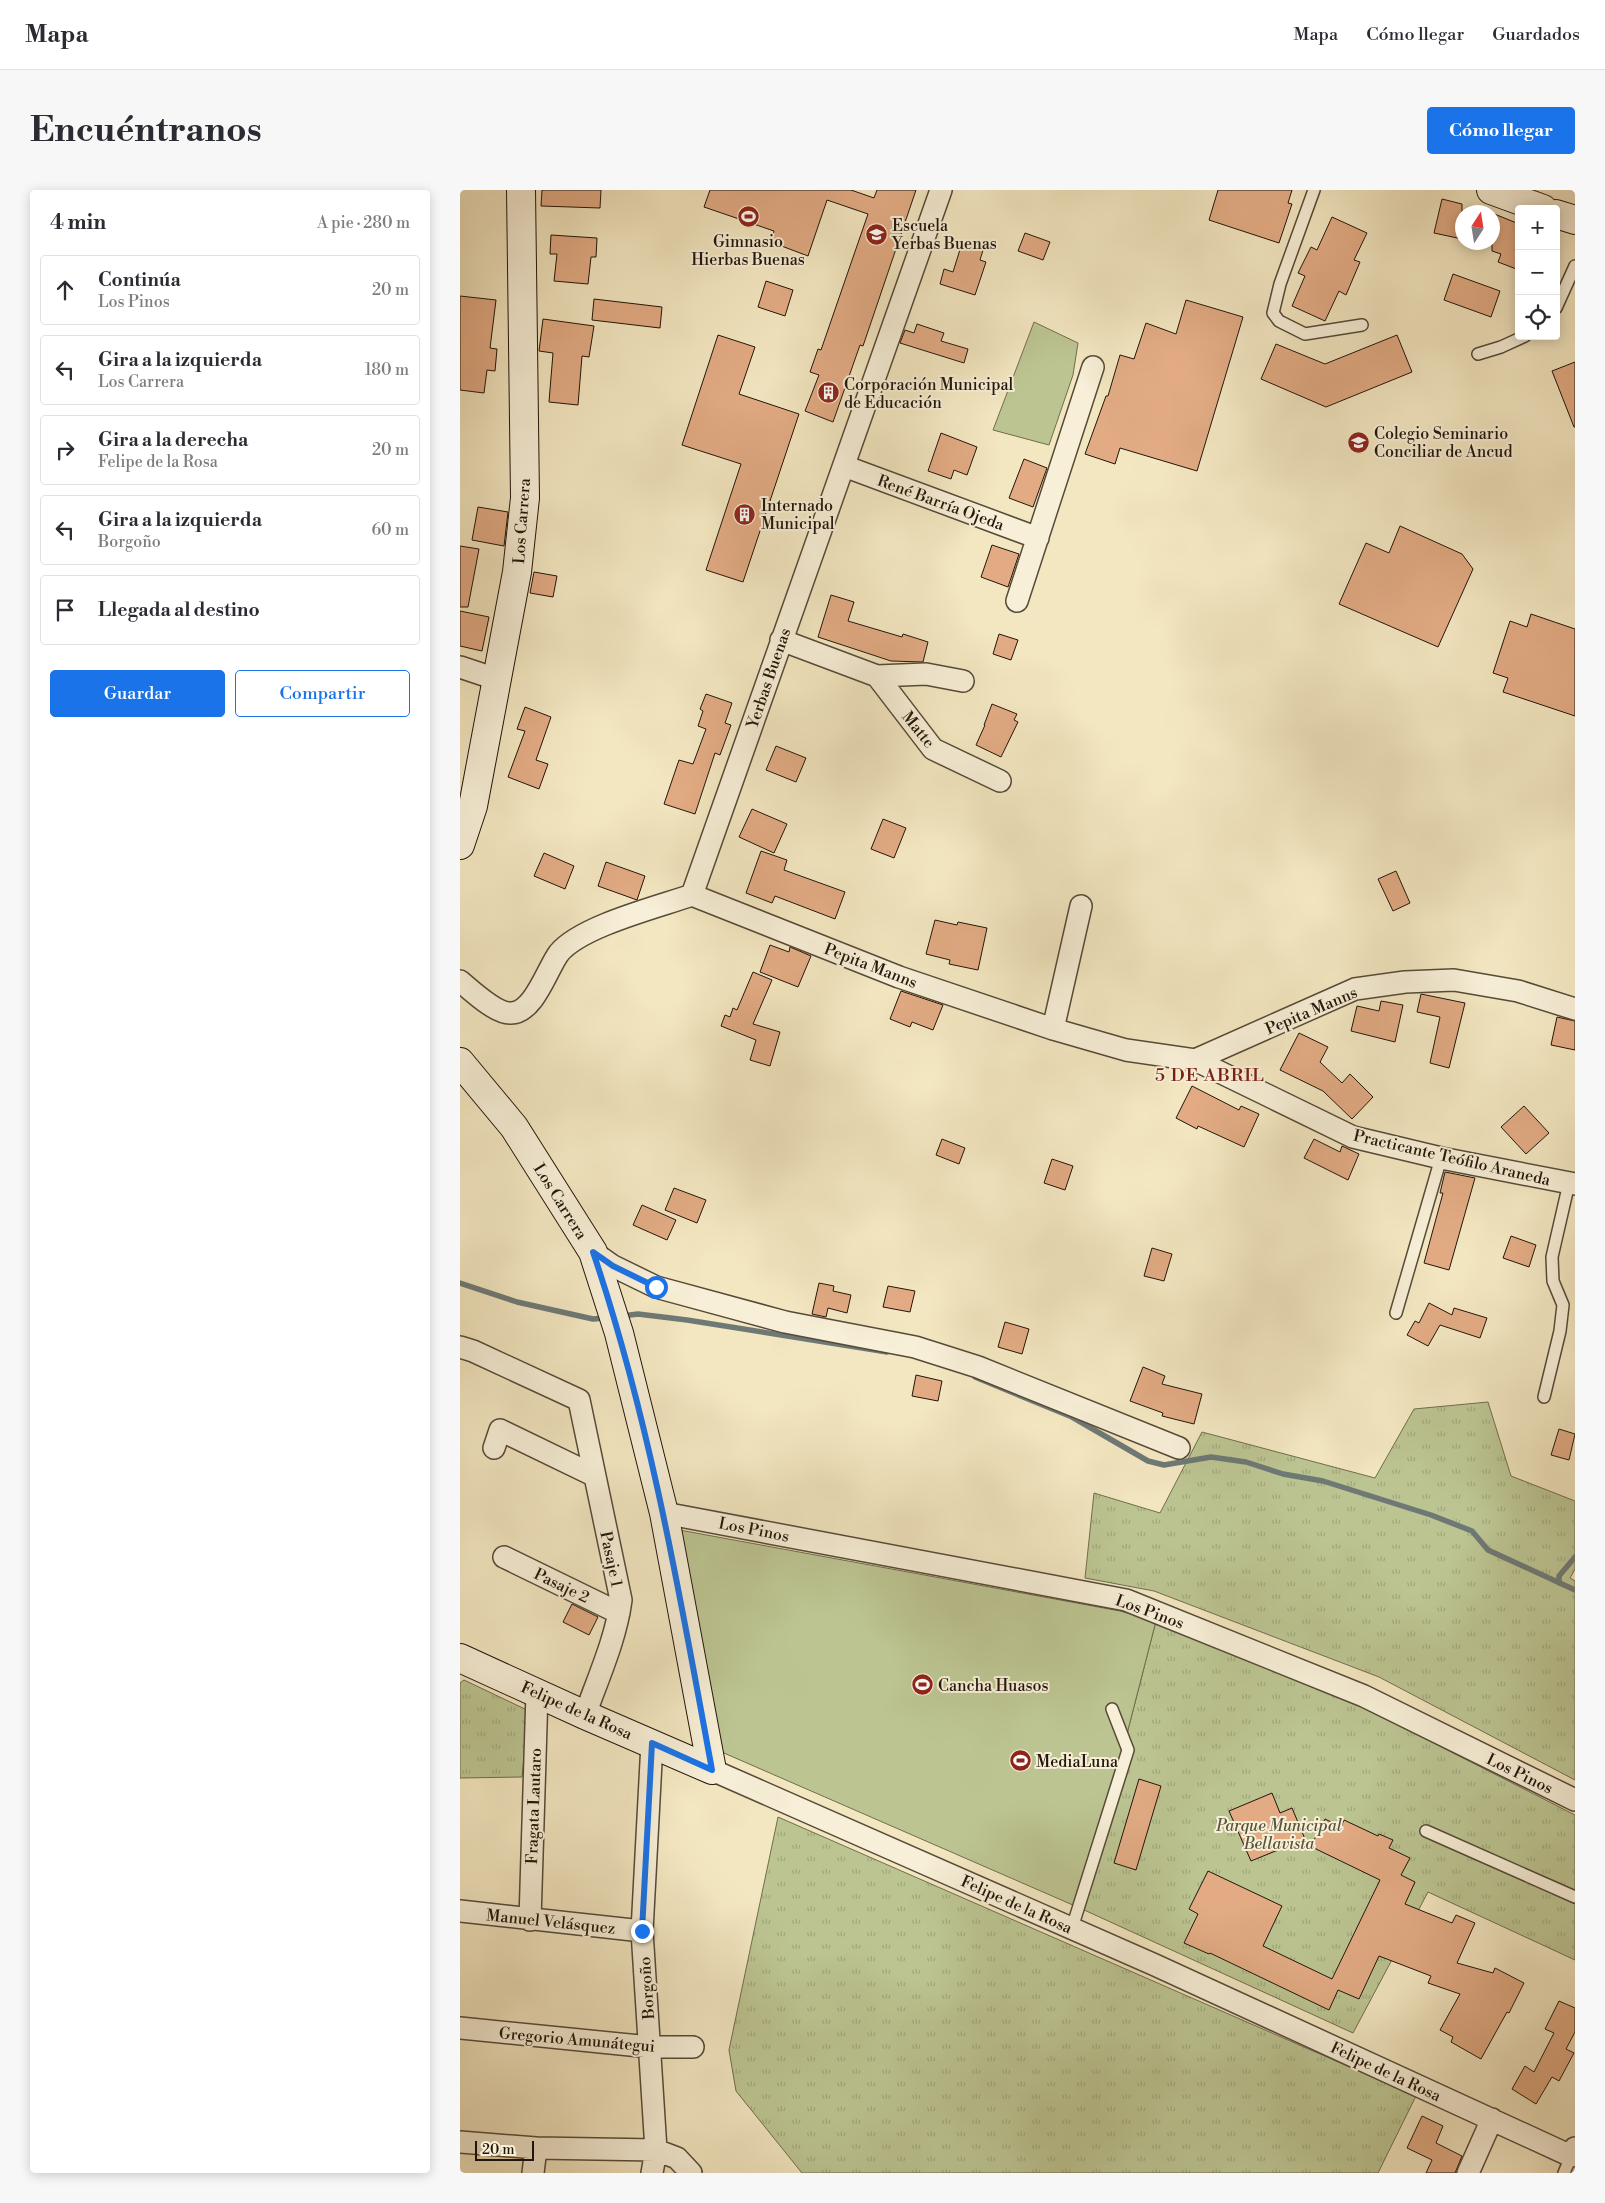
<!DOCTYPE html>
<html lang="es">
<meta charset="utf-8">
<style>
body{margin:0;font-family:"Libre Bodoni",serif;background:#f7f7f7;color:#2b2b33}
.controls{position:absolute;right:15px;top:15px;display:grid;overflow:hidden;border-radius:5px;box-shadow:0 2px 12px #0003}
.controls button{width:45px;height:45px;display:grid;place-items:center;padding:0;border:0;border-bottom:1px solid #e1e1e2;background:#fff;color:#2b2b33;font:25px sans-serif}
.compass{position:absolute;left:995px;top:15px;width:45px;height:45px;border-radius:50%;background:#fff;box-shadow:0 2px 12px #0003;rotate:12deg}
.scale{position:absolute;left:15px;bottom:12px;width:59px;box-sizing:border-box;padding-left:5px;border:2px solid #22150a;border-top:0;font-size:14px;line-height:18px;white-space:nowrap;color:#22150a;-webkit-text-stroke:4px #f7efd7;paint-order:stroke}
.stop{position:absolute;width:15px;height:15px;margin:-11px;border:4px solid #1a73e8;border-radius:50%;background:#fff}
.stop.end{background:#1a73e8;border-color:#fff;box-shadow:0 1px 5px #0008}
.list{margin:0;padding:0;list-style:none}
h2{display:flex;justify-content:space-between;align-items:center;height:65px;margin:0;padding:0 20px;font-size:21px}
h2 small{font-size:16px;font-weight:400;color:#7c7c81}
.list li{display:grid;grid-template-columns:32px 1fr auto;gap:15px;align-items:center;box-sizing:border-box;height:70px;margin:0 10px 10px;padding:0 10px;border:1px solid #e1e1e2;border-radius:5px}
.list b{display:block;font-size:19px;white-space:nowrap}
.list p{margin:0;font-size:16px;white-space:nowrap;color:#7c7c81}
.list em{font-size:16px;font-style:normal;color:#7c7c81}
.actions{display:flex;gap:10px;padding:15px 20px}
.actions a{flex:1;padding:11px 0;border:1px solid #1a73e8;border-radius:5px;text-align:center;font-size:18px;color:#1a73e8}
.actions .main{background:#1a73e8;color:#fff}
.icon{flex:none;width:28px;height:28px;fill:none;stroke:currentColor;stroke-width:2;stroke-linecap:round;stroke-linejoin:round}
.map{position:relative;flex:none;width:1115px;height:1983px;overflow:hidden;border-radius:5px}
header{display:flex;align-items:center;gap:30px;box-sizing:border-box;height:70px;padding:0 25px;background:#fff;border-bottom:1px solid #e1e1e2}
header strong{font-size:24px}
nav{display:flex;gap:28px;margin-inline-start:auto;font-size:18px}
.intro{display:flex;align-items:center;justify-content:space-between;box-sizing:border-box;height:120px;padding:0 30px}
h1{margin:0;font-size:35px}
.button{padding:12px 22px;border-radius:5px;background:#1a73e8;color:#fff;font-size:18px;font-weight:700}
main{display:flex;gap:30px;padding:0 30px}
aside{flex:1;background:#fff;border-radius:5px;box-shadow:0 2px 12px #0003}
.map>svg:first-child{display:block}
.grass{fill:url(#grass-tufts);stroke:#6f6d4e}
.pitch{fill:#bcc592;stroke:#6f6d4e}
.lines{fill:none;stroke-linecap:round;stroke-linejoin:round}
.stream{stroke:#6e7976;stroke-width:5.5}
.building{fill:#e2ab84;stroke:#22150a}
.lane-casing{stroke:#564a38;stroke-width:14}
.street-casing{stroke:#564a38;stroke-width:24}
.secondary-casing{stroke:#22150a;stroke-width:30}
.lane{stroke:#f7efd7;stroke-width:11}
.street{stroke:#f7efd7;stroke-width:21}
.secondary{stroke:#f7efd7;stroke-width:28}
.route{stroke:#1a73e8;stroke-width:6}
.labels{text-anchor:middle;stroke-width:4;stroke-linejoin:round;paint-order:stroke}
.poi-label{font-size:16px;fill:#22150a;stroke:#f7efd7;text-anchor:start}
.street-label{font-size:16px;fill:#22150a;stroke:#f7efd7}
.park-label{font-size:16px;font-style:italic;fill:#58533a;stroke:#f7efd7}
.neighbourhood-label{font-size:18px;letter-spacing:1px;fill:#7a1f14;stroke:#f7efd7}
</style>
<header>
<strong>Mapa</strong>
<nav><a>Mapa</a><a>Cómo llegar</a><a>Guardados</a></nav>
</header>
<div class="intro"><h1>Encuéntranos</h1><a class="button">Cómo llegar</a></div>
<main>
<aside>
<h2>4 min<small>A pie · 280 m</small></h2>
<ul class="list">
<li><svg class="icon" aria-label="ahead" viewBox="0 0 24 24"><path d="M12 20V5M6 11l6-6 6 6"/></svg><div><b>Continúa</b><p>Los Pinos</p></div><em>20 m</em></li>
<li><svg class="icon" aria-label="left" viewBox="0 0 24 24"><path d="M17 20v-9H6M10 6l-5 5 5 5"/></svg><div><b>Gira a la izquierda</b><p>Los Carrera</p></div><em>180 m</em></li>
<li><svg class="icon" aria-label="right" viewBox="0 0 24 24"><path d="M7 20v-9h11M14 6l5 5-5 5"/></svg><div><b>Gira a la derecha</b><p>Felipe de la Rosa</p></div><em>20 m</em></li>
<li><svg class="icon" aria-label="left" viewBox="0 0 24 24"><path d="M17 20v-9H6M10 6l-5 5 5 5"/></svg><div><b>Gira a la izquierda</b><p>Borgoño</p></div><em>60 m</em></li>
<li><svg class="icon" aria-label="arrive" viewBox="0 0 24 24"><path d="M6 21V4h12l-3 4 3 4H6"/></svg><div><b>Llegada al destino</b></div></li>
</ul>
<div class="actions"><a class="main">Guardar</a><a>Compartir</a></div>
</aside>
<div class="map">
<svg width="1115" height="1983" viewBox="0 0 1115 1983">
<defs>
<pattern id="grass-tufts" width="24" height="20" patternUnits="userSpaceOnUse" patternTransform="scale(1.25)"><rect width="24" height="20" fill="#bcc592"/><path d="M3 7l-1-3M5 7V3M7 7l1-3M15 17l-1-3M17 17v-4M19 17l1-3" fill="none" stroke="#a1a87d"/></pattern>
</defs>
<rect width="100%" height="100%" fill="#f3e7c1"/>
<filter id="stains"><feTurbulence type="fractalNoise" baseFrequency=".004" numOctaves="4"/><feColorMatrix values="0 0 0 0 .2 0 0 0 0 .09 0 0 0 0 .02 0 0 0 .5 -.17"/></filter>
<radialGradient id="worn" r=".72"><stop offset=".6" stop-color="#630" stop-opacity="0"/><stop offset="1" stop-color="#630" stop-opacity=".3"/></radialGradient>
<!-- grass -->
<path class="grass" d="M 1028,1212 L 1051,1286 L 1115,1311 L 1115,1379 L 1110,1388 L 1115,1391 L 1115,1590 L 919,1487 L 694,1401 L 625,1388 L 634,1303 L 700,1323 L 742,1242 L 915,1288 L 954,1219 Z
M 696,1431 L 899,1515 L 1115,1625 L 1115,1770 L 968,1702 L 893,1843 L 622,1719 Z
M 4,1490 L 69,1521 L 62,1587 L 0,1588 L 0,1493 Z
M 318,1627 L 956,1906 L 918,1983 L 342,1983 L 276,1901 L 269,1860 Z"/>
<!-- pitch -->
<path class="pitch" d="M 574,132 L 618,153 L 613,185 L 589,255 L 533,240 Z
M 214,1339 L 660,1421 L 696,1431 L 622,1719 L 257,1560 Z"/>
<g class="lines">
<!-- stream -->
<path class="stream" d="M 0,1093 L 57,1112 L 133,1129 L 145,1128
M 162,1126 L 178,1124 L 227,1130 L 427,1162
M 515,1187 L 612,1227 L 688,1271 L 704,1275 L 751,1267 L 786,1272 L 823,1284 L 863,1291 L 971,1325 L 1012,1341 L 1028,1360 L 1115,1400
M 1099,1391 L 1099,1386 L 1115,1367"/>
</g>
<!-- building -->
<path class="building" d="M 82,0 L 141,0 L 140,18 L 81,16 Z
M 250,0 L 391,0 L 414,8 L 417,0 L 456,0 L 403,156 L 400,155 L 373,232 L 345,221 L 359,185 L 350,182 L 358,159 L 361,160 L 408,24 L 367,10 L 348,66 L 311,52 L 314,41 L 244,17 Z
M 758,0 L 832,0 L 828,13 L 832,14 L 819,53 L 749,30 Z
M 982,9 L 1002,14 L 1002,49 L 974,43 Z
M 1032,23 L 1059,34 L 1059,80 L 1038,72 L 1041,64 L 1032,61 Z
M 872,27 L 907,43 L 894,70 L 900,72 L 886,105 L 879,101 L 865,131 L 832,116 L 845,86 L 838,83 L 851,57 L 857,60 Z
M 565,43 L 590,52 L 583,70 L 558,61 Z
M 91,45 L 137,48 L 136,67 L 131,67 L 128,94 L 94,91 L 97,64 L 90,64 Z
M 502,53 L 523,60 L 520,70 L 526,72 L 515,105 L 480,94 L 484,79 L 493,82 Z
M 993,84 L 1040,101 L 1031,127 L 984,110 Z
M 306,91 L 333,100 L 325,126 L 298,117 Z
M 0,106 L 36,110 L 30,158 L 37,159 L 35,181 L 27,180 L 24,203 L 0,200 Z
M 134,109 L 202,117 L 200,138 L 132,130 Z
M 726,110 L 783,127 L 737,281 L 660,258 L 655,274 L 625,264 L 646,206 L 648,206 L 660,165 L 674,169 L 686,133 L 716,144 Z
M 83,129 L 134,136 L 129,167 L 122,166 L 118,215 L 89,212 L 93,163 L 79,161 Z
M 457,134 L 484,143 L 481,151 L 508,159 L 504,173 L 440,153 L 445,140 L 454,143 Z
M 258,145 L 295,157 L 279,204 L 339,224 L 283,392 L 246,380 L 281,274 L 222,255 Z
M 937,145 L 952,182 L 866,217 L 801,189 L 816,154 L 865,174 Z
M 1115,172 L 1115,237 L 1114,237 L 1092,181 Z
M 481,243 L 517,257 L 507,285 L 494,280 L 491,289 L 468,281 Z
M 564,269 L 587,278 L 573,317 L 549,308 Z
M 18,317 L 48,322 L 44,356 L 12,350 Z
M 940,336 L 1002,364 L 1013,379 L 978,457 L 879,414 L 906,353 L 929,363 Z
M 532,355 L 559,364 L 548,397 L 521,387 Z
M 0,356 L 19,359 L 8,417 L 0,417 Z
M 74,382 L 97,386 L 93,407 L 70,403 Z
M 371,405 L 394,412 L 388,431 L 442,447 L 443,444 L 468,452 L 463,472 L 431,471 L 358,447 Z
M 0,421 L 29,427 L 22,461 L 0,456 Z
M 1071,424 L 1115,439 L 1115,526 L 1043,502 L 1048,488 L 1033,483 L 1050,431 L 1067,437 Z
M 539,444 L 558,450 L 551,470 L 533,464 Z
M 246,504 L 272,513 L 265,533 L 271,535 L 260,565 L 255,563 L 235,624 L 204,614 L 219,570 L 233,574 L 246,539 L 238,536 L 243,521 L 240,519 Z
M 532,514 L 557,524 L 554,530 L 558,532 L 541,567 L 516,555 L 525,535 L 524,535 Z
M 65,517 L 91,527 L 76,570 L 88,574 L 79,599 L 48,587 L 65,541 L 57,539 Z
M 316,556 L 346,568 L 336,592 L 306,580 Z
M 292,619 L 327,634 L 314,663 L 279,647 Z
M 423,629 L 446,638 L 434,668 L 411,659 Z
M 301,661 L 327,670 L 324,680 L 385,702 L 375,729 L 315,706 L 312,713 L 286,703 Z
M 84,663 L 114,676 L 105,699 L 74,686 Z
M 146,672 L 185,686 L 177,710 L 138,696 Z
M 936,681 L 950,713 L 933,721 L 918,689 Z
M 475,730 L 497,735 L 498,732 L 527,738 L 518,780 L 489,774 L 490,770 L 466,764 Z
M 310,755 L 329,762 L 330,757 L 351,766 L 338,797 L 300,782 Z
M 293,782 L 312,790 L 293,834 L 320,842 L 310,876 L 290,870 L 296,850 L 261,836 L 265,825 L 270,827 L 273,818 L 277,820 Z
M 441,801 L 483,815 L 473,840 L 452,832 L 450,837 L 430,829 Z
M 961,804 L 1005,813 L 989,878 L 970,873 L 980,827 L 957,822 Z
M 921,811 L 943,815 L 935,852 L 891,841 L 897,816 L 919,821 Z
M 1097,827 L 1115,831 L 1115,860 L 1091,855 Z
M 839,843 L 868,857 L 860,872 L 882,893 L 890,884 L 913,907 L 892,929 L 863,901 L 820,880 Z
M 732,896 L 779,920 L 781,916 L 799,924 L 784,957 L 738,936 L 737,939 L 716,928 Z
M 1064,916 L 1089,943 L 1066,964 L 1041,937 Z
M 482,949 L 505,958 L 499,974 L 476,965 Z
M 854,949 L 880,962 L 882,956 L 899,964 L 888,990 L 844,968 Z
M 592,969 L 613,976 L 605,1000 L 584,993 Z
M 985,982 L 1015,988 L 989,1080 L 964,1073 L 983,1003 L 980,1003 Z
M 214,998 L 246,1010 L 237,1033 L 205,1020 Z
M 182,1015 L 216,1030 L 207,1050 L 173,1035 Z
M 1051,1046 L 1076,1055 L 1069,1077 L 1043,1068 Z
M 692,1058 L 712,1064 L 704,1091 L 684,1086 Z
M 359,1093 L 374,1096 L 373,1101 L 391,1105 L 387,1123 L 368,1118 L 366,1127 L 352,1124 Z
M 428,1096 L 455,1101 L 450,1122 L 423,1117 Z
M 969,1113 L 992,1125 L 994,1118 L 1027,1128 L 1020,1148 L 980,1135 L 968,1156 L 947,1145 L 955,1131 L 959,1133 Z
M 545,1132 L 569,1139 L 562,1164 L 538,1157 Z
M 683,1177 L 705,1186 L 702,1194 L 742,1204 L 734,1234 L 702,1226 L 703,1223 L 670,1211 Z
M 456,1185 L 482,1191 L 478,1211 L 452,1206 Z
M 1099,1239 L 1115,1244 L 1109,1270 L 1091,1265 Z
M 112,1414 L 138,1427 L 129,1445 L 103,1432 Z
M 679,1589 L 701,1596 L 676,1680 L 654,1673 Z
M 812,1603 L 820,1623 L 832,1618 L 845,1649 L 791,1671 L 769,1621 Z
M 865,1629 L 881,1637 L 884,1630 L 918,1646 L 919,1644 L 933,1650 L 929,1658 L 950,1668 L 941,1685 L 955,1692 L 945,1714 L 992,1733 L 996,1725 L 1015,1733 L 997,1773 L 1033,1783 L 1035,1778 L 1064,1793 L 1049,1823 L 1047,1822 L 1021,1869 L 991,1852 L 993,1847 L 980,1840 L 1000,1804 L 968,1793 L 971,1786 L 919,1766 L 899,1809 L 878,1800 L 869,1820 L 750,1763 L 749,1764 L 724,1753 L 738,1724 L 729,1719 L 748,1681 L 822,1716 L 803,1756 L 872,1789 L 920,1690 L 856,1659 L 853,1652 Z
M 1099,1811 L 1115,1818 L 1115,1842 L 1106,1859 L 1114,1863 L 1099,1891 L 1092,1887 L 1076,1914 L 1052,1899 L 1065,1876 L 1074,1882 L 1094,1843 L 1085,1839 Z
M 962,1926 L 983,1936 L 976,1953 L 1002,1966 L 995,1983 L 966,1983 L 972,1970 L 947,1958 Z"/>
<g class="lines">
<defs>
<path id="lane" d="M 854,0 L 820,94 L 813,123 L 819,131 L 845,144 L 902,135
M 1096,118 L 1115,76
M 1018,164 L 1041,157 L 1065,146
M 936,1123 L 981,968
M 1084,1207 L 1100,1141 L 1103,1115 L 1093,1091 L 1092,1067 L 1109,993
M 966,1641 L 1115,1707
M 612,1738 L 668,1560 L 652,1519
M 1104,1983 L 1111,1966"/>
<path id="street" d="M 384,276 L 578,348
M 557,411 L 633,177
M 321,450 L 417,486 L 473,559 L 540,591
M 0,477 L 36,489
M 417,486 L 466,484 L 503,491
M 232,705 L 439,787 L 593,839 L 666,860 L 735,870 L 895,799 L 945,792 L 994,790 L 1058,801 L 1115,819
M 232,705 L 481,0
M 0,791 C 12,801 36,824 51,823 C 74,823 87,779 99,763 C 121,736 198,717 232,705
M 593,839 L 621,716
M 735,870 L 893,947 L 981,968 L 1115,994
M 133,1062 L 153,1076 L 196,1097 L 325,1132 L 455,1157 L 518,1177 L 719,1258
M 0,1157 L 13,1161 L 119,1210 L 161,1410 C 156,1449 138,1488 125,1525
M 34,1258 L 40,1240 L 133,1285
M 204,1323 L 666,1410 L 904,1506 L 1115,1610
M 44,1367 L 159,1423
M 192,1553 L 182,1741 L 196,1960 L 192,1983
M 252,1580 L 695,1775 L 1111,1966 L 1115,1958
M 0,1721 L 182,1741
M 70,1730 L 77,1503
M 0,1838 L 190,1857 L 233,1857
M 0,1952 L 76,1958 L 196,1960 L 217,1968 L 231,1983
M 73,1983 L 76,1958
M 1008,1983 L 1032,1929"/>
<path id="secondary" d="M 1031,0 L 1083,19
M 1096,24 L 1115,30
M 0,655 L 13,616 L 57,382 L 65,308 L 61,0
M 0,872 L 54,937 L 133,1062 L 159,1143 L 204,1323 L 252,1580
M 0,1468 L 125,1525 L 252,1580"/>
</defs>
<!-- lane casing -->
<use href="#lane" class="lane-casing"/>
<!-- street casing -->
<use href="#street" class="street-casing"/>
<!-- secondary casing -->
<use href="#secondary" class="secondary-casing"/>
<!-- lane -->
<use href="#lane" class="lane"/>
<!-- street -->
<use href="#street" class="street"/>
<!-- secondary -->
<use href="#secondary" class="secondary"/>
</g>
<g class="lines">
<!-- route -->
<path class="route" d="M 182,1741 L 192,1553 L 252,1580 C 220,1406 190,1230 133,1062 L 153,1076 L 196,1097"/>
</g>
<!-- icons -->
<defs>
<symbol id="stadium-disc" viewBox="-11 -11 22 22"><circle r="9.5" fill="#8f2418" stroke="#f7efd7"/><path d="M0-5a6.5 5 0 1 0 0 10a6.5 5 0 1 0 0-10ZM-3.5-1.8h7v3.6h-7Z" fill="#fff"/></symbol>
<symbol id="school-disc" viewBox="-11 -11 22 22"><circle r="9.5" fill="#8f2418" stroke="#f7efd7"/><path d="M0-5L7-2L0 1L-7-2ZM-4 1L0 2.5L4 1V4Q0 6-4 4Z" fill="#fff"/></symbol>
<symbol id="building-disc" viewBox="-11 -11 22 22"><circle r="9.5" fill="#8f2418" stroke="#f7efd7"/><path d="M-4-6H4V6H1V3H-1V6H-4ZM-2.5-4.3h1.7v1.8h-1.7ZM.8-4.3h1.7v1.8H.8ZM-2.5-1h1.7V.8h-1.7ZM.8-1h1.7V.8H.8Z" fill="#fff"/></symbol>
</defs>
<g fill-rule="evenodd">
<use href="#stadium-disc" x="276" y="14" width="25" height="25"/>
<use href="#school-disc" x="404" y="32" width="25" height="25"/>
<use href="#building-disc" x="356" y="190" width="25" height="25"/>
<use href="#school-disc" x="886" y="240" width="25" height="25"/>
<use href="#building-disc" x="272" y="312" width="25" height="25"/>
<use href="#stadium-disc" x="450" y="1482" width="25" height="25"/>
<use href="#stadium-disc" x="548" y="1558" width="25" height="25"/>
</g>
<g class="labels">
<!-- poi labels -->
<g class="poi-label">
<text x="432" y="41">Escuela<tspan x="432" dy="18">Yerbas Buenas</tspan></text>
<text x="288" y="57" text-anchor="middle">Gimnasio<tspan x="288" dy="18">Hierbas Buenas</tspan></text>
<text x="384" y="200">Corporación Municipal<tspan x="384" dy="18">de Educación</tspan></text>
<text x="914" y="249">Colegio Seminario<tspan x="914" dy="18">Conciliar de Ancud</tspan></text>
<text x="301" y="321">Internado<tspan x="301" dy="18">Municipal</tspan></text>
<text x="478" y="1501">Cancha Huasos</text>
<text x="576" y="1577">MediaLuna</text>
</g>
<!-- street labels -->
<g class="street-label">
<text transform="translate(481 312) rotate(20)" y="6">René Barría Ojeda</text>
<text transform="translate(61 331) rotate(-86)" y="6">Los Carrera</text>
<text transform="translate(308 488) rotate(-71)" y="6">Yerbas Buenas</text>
<text transform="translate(459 539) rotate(51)" y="6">Matte</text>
<text transform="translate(411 775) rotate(21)" y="6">Pepita Manns</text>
<text transform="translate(851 820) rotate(-23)" y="6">Pepita Manns</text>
<text transform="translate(992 967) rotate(13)" y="6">Practicante Teófilo Araneda</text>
<text transform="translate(101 1011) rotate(58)" y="6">Los Carrera</text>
<text transform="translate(294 1339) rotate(11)" y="6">Los Pinos</text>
<text transform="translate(152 1369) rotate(78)" y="6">Pasaje 1</text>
<text transform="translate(102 1395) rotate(26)" y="6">Pasaje 2</text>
<text transform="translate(690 1421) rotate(20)" y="6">Los Pinos</text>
<text transform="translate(117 1520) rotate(24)" y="6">Felipe de la Rosa</text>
<text transform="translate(1060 1583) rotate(26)" y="6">Los Pinos</text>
<text transform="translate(73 1616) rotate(-88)" y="6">Fragata Lautaro</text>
<text transform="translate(557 1714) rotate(24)" y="6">Felipe de la Rosa</text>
<text transform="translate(91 1731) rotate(6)" y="6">Manuel Velásquez</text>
<text transform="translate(186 1798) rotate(-94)" y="6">Borgoño</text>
<text transform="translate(117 1849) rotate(5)" y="6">Gregorio Amunátegui</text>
<text transform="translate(926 1881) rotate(25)" y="6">Felipe de la Rosa</text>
</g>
<!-- park labels -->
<g class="park-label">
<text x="819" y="1641">Parque Municipal<tspan x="819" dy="18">Bellavista</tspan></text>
</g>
<!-- neighbourhood labels -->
<g class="neighbourhood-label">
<text x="750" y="891">5 DE ABRIL</text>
</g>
</g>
<rect width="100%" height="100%" filter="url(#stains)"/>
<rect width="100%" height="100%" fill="url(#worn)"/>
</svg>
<div class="controls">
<button>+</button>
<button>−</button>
<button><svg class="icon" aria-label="locate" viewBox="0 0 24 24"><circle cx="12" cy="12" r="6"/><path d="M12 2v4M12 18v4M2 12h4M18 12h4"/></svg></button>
</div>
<svg class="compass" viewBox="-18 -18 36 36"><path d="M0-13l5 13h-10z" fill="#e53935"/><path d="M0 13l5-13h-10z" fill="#7c7c81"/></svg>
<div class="scale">20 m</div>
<div class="stop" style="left:196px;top:1097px"></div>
<div class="stop end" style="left:182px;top:1741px"></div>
</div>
</main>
